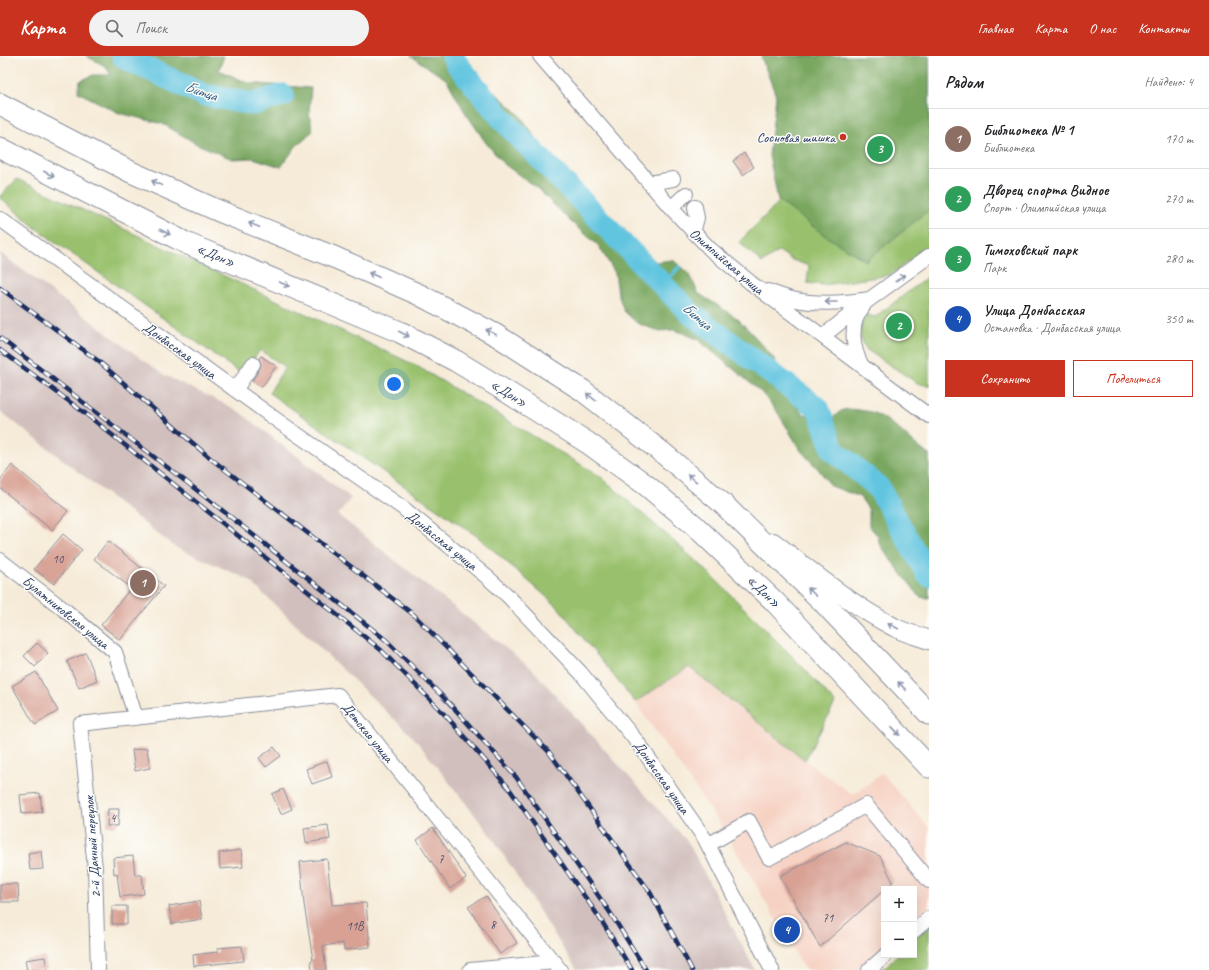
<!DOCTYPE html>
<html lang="ru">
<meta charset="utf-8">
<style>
body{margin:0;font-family:Caveat,sans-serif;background:#f2f2f2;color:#202124}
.controls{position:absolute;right:12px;bottom:12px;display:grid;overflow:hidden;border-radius:0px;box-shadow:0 4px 16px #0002}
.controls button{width:36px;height:36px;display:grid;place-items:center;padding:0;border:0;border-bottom:1px solid #e0e0e0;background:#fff;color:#202124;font:20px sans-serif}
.you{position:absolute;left:394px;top:328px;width:14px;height:14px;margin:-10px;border:3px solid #fff;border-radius:50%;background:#1a73e8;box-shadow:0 0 0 6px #1a73e833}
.badge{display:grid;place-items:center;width:26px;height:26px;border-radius:50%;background:#c8321e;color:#fff;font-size:13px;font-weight:700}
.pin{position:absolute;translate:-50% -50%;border:2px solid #fff;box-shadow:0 1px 4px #0006}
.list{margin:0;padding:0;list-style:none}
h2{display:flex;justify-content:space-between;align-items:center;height:52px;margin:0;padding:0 16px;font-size:17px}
h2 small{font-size:13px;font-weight:400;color:#757577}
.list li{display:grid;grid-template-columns:26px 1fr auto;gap:12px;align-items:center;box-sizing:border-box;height:60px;padding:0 16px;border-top:1px solid #e0e0e0}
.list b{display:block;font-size:15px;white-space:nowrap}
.list p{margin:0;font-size:13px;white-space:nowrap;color:#757577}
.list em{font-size:13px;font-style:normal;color:#757577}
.actions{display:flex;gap:8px;padding:12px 16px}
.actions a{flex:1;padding:9px 0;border:1px solid #c8321e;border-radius:0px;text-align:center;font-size:14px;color:#c8321e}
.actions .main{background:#c8321e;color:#fff}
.icon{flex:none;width:22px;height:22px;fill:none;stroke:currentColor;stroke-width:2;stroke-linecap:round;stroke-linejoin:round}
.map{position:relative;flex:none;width:929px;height:914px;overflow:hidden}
header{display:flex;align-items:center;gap:24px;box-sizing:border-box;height:56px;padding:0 20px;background:#c8321e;color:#fff}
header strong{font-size:19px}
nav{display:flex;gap:22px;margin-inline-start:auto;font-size:14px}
.search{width:280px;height:36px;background:#f2f2f2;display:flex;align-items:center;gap:10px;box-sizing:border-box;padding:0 14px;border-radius:22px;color:#757577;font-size:15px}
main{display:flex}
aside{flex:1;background:#fff}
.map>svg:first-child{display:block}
.built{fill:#f6d2c3}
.industrial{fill:#d1bfbd}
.green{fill:#99c16d;stroke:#5a7866}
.forest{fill:#7aa760;stroke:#4a6b5f}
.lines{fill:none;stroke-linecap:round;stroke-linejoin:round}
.stream{stroke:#62c5e0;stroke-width:4}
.river{stroke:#62c5e0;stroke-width:23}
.building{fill:#d8a194}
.minor-casing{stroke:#888d9b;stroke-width:16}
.major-casing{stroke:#888d9b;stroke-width:20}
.highway-casing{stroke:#888d9b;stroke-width:23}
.minor{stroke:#fff;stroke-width:14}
.major{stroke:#fff;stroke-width:18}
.highway{stroke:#fff;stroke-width:21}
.rail-casing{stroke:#1b2f5e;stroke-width:4.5}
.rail{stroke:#fdfcf7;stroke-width:3;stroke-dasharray:9;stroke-linecap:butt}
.oneway{stroke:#8d97ae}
.poi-dot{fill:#c8321e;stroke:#fdfcf7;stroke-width:1.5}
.labels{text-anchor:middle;stroke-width:3;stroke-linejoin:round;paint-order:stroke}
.number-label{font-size:12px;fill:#4a4c6c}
.poi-label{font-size:14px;fill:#1b2f5e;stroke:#fdfcf7;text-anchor:end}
.street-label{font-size:14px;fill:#1b2f5e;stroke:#fdfcf7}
.water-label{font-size:15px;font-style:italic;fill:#305c85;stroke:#fdfcf7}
</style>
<header>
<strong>Карта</strong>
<div class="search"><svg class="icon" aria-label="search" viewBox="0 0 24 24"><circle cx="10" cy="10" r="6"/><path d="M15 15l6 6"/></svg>Поиск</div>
<nav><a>Главная</a><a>Карта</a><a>О нас</a><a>Контакты</a></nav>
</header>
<main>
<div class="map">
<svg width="929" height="914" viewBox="0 0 929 914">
<rect width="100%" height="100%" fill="#fdfcf7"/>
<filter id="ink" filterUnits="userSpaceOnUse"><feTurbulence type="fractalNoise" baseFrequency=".025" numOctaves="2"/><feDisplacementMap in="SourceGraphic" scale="8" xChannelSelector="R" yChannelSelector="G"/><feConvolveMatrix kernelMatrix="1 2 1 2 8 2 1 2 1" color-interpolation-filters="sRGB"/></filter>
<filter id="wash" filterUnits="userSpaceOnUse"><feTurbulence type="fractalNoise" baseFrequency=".012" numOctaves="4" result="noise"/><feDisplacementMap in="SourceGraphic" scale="16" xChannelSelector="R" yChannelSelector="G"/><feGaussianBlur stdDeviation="0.9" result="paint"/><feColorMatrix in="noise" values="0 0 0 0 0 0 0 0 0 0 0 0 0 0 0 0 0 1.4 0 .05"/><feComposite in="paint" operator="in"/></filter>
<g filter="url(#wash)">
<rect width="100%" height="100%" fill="#f6ebd8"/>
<!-- built -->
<path class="built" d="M 689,611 L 805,704 L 853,739 L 882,717 L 929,772 L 929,850 L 914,864 L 914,833 L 884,833 L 884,892 L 859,914 L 805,914 L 721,769 L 635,646 Z"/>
<!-- industrial -->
<path class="industrial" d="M 0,197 L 162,318 L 237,354 L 351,442 L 338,459 L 532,613 L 688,786 L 755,914 L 577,914 L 492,781 L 415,683 L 249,524 L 175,491 L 0,355 Z"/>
<!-- green -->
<path class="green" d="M 924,0 L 929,0 L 929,189 L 891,219 L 824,229 L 807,227 L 809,210 L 792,204 L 779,195 L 762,207 L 739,186 Z
M 17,123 L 415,309 L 600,420 L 704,512 L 801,609 L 835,647 L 805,704 L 689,611 L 635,646 L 557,550 L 478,481 L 269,337 L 285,311 L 260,294 L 243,319 L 37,173 L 0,142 L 0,140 Z
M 929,220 L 929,330 L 917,327 L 867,294 L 860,282 L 861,268 L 866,259 L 872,260 L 875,261 Z
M 929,868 L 929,914 L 882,914 L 897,899 L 914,899 L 914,883 Z"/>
<!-- forest -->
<path class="forest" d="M 86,0 L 224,0 L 219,14 L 248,27 L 311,32 L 309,57 L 313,75 L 297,89 L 281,111 L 253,102 L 232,103 L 197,88 L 163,68 L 119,57 L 78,36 L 80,25 L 93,19 L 111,19 L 105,10 Z
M 411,0 L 462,0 L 482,25 L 519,58 L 542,90 L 578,130 L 606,155 L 655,206 L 673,204 L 690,219 L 698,237 L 737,262 L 760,286 L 775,304 L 782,324 L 795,347 L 803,358 L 831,364 C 841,353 844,352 858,354 C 863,355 870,355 874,357 C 895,366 910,386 929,399 L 929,542 L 920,541 L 894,508 L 879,487 L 878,480 L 869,470 L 869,454 L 860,441 L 831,430 L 819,414 L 801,395 L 778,357 L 761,336 L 697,283 L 675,274 L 658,275 L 637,267 L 624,255 L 618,238 L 615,217 L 598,189 L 571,166 L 538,133 L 504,108 L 486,87 L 463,53 L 447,24 Z
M 761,0 L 929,0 L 929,154 L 866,205 L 824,179 L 778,144 L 769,99 L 776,40 Z"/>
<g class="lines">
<!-- stream -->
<path class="stream" d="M 663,229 L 679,211"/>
<!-- river -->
<path class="river" d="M 123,0 L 125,2 L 204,39 L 253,48 L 283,39
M 453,0 L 457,8 L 504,65 L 690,257 L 818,352 L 833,394 L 878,431 L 928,519 L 929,519"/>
</g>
<g id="blocks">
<!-- building -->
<path class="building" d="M 744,97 L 754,111 L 743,119 L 733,105 Z
M 261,300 L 276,310 L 262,331 L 252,325 L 260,312 L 261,308 L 259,302 Z
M 12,409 L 68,455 L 52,474 L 0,432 L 0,424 Z
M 63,478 L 82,494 L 54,528 L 34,513 Z
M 108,485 L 164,530 L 120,584 L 101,569 L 131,532 L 94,503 Z
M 37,587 L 48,597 L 35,611 L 24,600 Z
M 86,597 L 97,624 L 79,632 L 67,605 Z
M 36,616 L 58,655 L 35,669 L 12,630 Z
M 274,691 L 281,700 L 266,711 L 259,702 Z
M 147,692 L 150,712 L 135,715 L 132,694 Z
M 327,705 L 332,721 L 312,728 L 306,713 Z
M 283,733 L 292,753 L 281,758 L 272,738 Z
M 40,737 L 42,756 L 22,758 L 20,739 Z
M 108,753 L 119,753 L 118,770 L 107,770 Z
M 328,769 L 330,783 L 306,787 L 304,772 Z
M 433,772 L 466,822 L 450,833 L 417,784 Z
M 846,786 L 880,800 L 893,826 L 820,891 L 780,820 Z
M 241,794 L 243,811 L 220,813 L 219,797 Z
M 41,795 L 43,813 L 30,814 L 28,797 Z
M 133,800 L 135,819 L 142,819 L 144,838 L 120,841 L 117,817 L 114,818 L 113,802 Z
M 327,803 L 332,849 L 366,847 L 370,891 L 344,894 L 343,887 L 323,890 L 326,914 L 312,914 L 311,904 L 313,904 L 304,848 L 300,806 Z
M 0,828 L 18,828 L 19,846 L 0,846 Z
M 486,840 L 517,887 L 500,898 L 468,851 Z
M 199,845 L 202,863 L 172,868 L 169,850 Z
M 112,850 L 127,850 L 127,868 L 112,868 Z
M 242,890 L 244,905 L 194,910 L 193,899 L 218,896 L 218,892 Z
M 45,901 L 47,914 L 27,914 L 25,904 Z"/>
</g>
</g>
<g filter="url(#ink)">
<use href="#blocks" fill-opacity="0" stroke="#888d9b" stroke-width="1"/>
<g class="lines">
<defs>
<path id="minor" d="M 540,0 L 671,152 L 710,193 L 751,227 L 929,360
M 649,127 L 673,123
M 671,152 L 686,138
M 0,163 L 278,365 L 403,452 L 487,521 L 508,540 L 580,616 L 638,687 L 705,783 L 772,914
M 693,176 L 697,162 L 695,151
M 768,235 C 776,238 784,241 792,243 C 817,249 845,247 870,243
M 823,280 L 870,243 L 929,200
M 862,310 C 852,292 849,267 863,251
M 235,334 L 253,308
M 0,504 L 66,555 L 115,596 L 136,662
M 708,789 L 749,765 L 769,802 L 866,749 L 929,825
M 914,875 L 929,862
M 98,914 L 95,812 L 80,668 L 338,639 L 560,914
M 470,914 L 555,906
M 869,914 L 886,899"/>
<path id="major" d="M 773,486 C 812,516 851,549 894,571 C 905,577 918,580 929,584"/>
<path id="highway" d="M 0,48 L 131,116 L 219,155 L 336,202 L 420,239 L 496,279 L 582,334 L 664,398 L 722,447 L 824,547 L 929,658
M 0,92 L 188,188 L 400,276 L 456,305 L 507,336 L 588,387 L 646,429 L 694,469 L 774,545 L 929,711"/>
</defs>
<!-- minor casing -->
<use href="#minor" class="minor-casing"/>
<!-- major casing -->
<use href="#major" class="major-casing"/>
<!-- highway casing -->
<use href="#highway" class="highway-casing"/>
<!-- minor -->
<use href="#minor" class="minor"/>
<!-- major -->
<use href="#major" class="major"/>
<!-- highway -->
<use href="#highway" class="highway"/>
<defs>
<path id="rail" d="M 0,232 L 97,304 L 210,402 L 414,559 L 549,696 L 650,836 L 692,914
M 0,282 L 189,428 L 386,584 L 453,651 L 516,721 L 611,858 L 646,914
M 0,294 L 86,358 L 381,594 L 447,661 L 508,731 L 599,861 L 632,914"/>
</defs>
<!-- rail casing -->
<use href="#rail" class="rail-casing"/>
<!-- rail -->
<use href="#rail" class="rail"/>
</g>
<!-- one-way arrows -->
<defs><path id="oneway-shaft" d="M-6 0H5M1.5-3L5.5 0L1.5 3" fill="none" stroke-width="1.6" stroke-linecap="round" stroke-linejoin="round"/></defs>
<g class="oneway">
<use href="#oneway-shaft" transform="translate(49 118) rotate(27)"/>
<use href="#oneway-shaft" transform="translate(157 127) rotate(-156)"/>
<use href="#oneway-shaft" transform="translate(254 169) rotate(-158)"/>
<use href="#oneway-shaft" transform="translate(165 176) rotate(27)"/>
<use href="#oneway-shaft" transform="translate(374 219) rotate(-156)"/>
<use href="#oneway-shaft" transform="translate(900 222) rotate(-36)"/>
<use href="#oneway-shaft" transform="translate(284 228) rotate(23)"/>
<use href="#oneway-shaft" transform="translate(831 246) rotate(180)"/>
<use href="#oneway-shaft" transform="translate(491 276) rotate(-152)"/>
<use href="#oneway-shaft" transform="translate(404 278) rotate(27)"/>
<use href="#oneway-shaft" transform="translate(591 341) rotate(-142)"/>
<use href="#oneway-shaft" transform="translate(692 422) rotate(-140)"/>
<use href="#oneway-shaft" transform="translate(812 536) rotate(-135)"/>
<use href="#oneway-shaft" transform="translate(893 570) rotate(-152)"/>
<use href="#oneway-shaft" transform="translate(902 630) rotate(-134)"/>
<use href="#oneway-shaft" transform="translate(896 675) rotate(47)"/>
</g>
</g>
<!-- markers -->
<circle class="poi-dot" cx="843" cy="81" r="4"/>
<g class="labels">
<!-- number labels -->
<g class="number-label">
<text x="58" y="507">10</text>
<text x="113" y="766">4</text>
<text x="441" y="807">7</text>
<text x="828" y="866">71</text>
<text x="493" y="873">8</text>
<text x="355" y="874">11В</text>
</g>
<!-- poi labels -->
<g class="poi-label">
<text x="835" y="86">Сосновая шишка</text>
</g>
<!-- street labels -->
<g class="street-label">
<text transform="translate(216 199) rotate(23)" y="5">«Дон»</text>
<text transform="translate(727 205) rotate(41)" y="5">Олимпийская улица</text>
<text transform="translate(180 294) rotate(36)" y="5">Донбасская улица</text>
<text transform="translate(509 337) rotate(32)" y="5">«Дон»</text>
<text transform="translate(442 484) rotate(39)" y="5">Донбасская улица</text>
<text transform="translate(764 535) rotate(44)" y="5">«Дон»</text>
<text transform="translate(66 556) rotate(39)" y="5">Булатниковская улица</text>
<text transform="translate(368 676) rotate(51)" y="5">Детская улица</text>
<text transform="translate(662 721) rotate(55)" y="5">Донбасская улица</text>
<text transform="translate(92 791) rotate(-94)" y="5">2-й Дачный переулок</text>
</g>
<!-- water labels -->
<g class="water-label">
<text transform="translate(201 35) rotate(19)" y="5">Битца</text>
<text transform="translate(697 260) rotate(40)" y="5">Битца</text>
</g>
</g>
</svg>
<div class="controls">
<button>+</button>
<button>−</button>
</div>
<div class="you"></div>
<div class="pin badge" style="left:143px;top:527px;background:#8d6e63">1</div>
<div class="pin badge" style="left:899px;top:270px;background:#2e9e5b">2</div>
<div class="pin badge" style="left:880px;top:93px;background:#2e9e5b">3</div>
<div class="pin badge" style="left:787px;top:874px;background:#1a4fb4">4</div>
</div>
<aside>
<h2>Рядом<small>Найдено: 4</small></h2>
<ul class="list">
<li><span class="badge" style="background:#8d6e63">1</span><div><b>Библиотека № 1</b><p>Библиотека</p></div><em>170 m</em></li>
<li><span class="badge" style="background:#2e9e5b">2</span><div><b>Дворец спорта Видное</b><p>Спорт · Олимпийская улица</p></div><em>270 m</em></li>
<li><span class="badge" style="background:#2e9e5b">3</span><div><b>Тимоховский парк</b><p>Парк</p></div><em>280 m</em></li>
<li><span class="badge" style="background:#1a4fb4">4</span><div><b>Улица Донбасская</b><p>Остановка · Донбасская улица</p></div><em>350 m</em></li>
</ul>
<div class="actions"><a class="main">Сохранить</a><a>Поделиться</a></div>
</aside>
</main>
